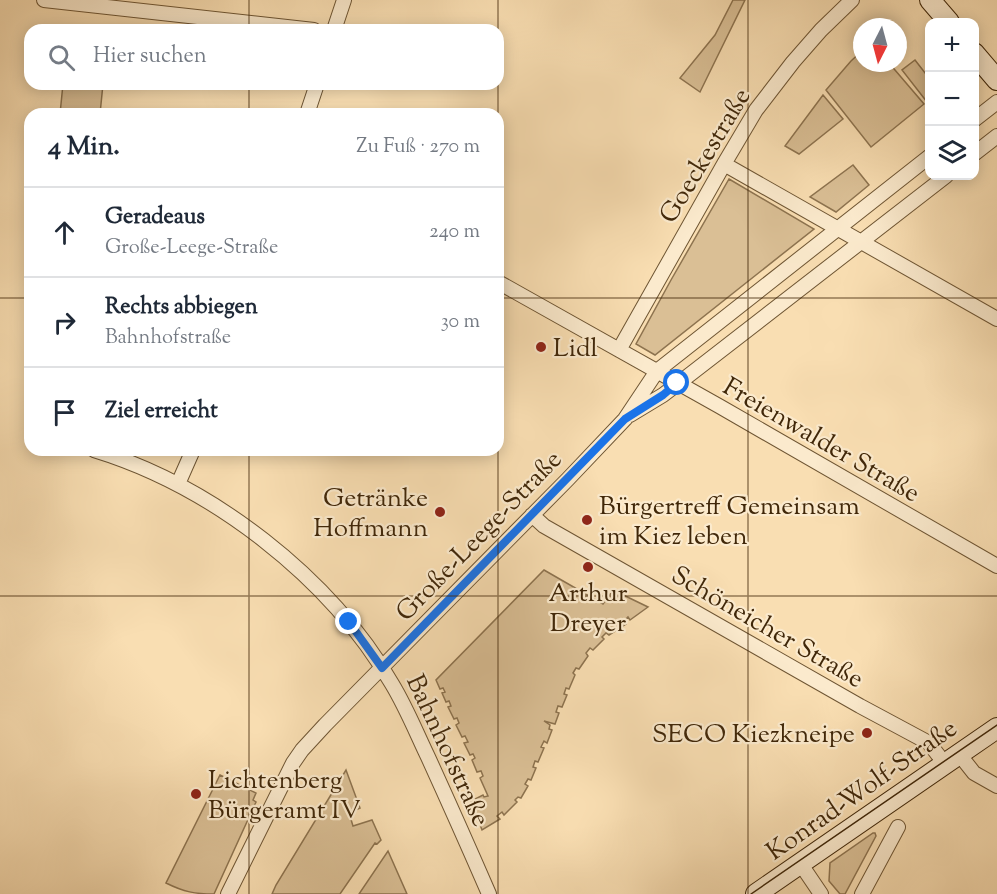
<!DOCTYPE html>
<html lang="de">
<meta charset="utf-8">
<style>
body{margin:0;font-family:"Sorts Mill Goudy",serif;background:#f2f2f3;color:#1f2937}
.controls{position:absolute;right:18px;top:18px;display:grid;overflow:hidden;border-radius:12px;box-shadow:0 3px 15px #0003}
.controls button{width:54px;height:54px;display:grid;place-items:center;padding:0;border:0;border-bottom:2px solid #e0e1e3;background:#fff;color:#1f2937;font:30px sans-serif}
.compass{position:absolute;left:853px;top:18px;width:54px;height:54px;border-radius:50%;background:#fff;box-shadow:0 3px 15px #0003;rotate:186deg}
.stop{position:absolute;width:18px;height:18px;margin:-14px;border:4px solid #1a73e8;border-radius:50%;background:#fff}
.stop.end{background:#1a73e8;border-color:#fff;box-shadow:0 2px 6px #0008}
.list{margin:0;padding:0;list-style:none}
h2{display:flex;justify-content:space-between;align-items:center;height:78px;margin:0;padding:0 24px;font-size:26px}
h2 small{font-size:20px;font-weight:400;color:#747a83}
.list li{display:grid;grid-template-columns:39px 1fr auto;gap:18px;align-items:center;box-sizing:border-box;height:90px;padding:0 24px;border-top:2px solid #e0e1e3}
.list b{display:block;font-size:22px;white-space:nowrap}
.list p{margin:0;font-size:20px;white-space:nowrap;color:#747a83}
.list em{font-size:20px;font-style:normal;color:#747a83}
.icon{flex:none;width:33px;height:33px;fill:none;stroke:currentColor;stroke-width:2;stroke-linecap:round;stroke-linejoin:round}
.map{position:relative;flex:none;width:997px;height:894px;overflow:hidden}
.search{position:absolute;background:#fff;box-shadow:0 3px 15px #0003;left:24px;top:24px;width:480px;height:66px;display:flex;align-items:center;gap:15px;box-sizing:border-box;padding:0 21px;border-radius:18px;color:#747a83;font-size:22px}
.panel{position:absolute;background:#fff;box-shadow:0 3px 15px #0003;left:24px;top:108px;width:480px;height:348px;border-radius:18px}
.map>svg:first-child{display:block}
.green{fill:#dabf95;stroke:#8d734f;stroke-width:1.5}
.lines{fill:none;stroke-linecap:round;stroke-linejoin:round}
.street-casing{stroke:#6e5533;stroke-width:16}
.secondary-casing{stroke:#402709;stroke-width:22}
.street{stroke:#fbeacd;stroke-width:14}
.secondary{stroke:#fbeacd;stroke-width:20}
.tram{stroke:#402709;stroke-width:1.5}
.route{stroke:#1a73e8;stroke-width:8}
.grid{fill:none;stroke:#402709;stroke-width:1.5;stroke-opacity:0.55}
.poi-dot{fill:#8f2418;stroke:#fbeacd;stroke-width:2}
.labels{text-anchor:middle;stroke-width:4.5;stroke-linejoin:round;paint-order:stroke}
.street-label{font-size:26px;fill:#402709;stroke:#fbeacd}
.poi-label{font-size:26px;fill:#402709;stroke:#fbeacd;text-anchor:start}
</style>
<div class="map">
<svg width="997" height="894" viewBox="0 0 997 894">
<rect width="100%" height="100%" fill="#f9deb2"/>
<filter id="stains"><feTurbulence type="fractalNoise" baseFrequency=".00333" numOctaves="4"/><feColorMatrix values="0 0 0 0 .2 0 0 0 0 .09 0 0 0 0 .02 0 0 0 .5 -.17"/></filter>
<radialGradient id="worn" r=".72"><stop offset=".6" stop-color="#630" stop-opacity="0"/><stop offset="1" stop-color="#630" stop-opacity=".3"/></radialGradient>
<!-- green -->
<path class="green" d="M 733,0 L 745,0 L 700,92 L 680,78 L 715,35 Z
M 862,51 L 862,63 L 889,63 L 924,104 L 871,147 L 826,90 L 851,61 Z
M 915,60 L 929,78 L 929,101 L 927,102 L 902,70 Z
M 63,84 L 103,84 L 100,114 L 60,114 Z
M 823,95 L 843,119 L 799,154 L 785,146 Z
M 853,165 L 869,185 L 836,212 L 810,197 Z
M 729,179 L 814,229 L 655,355 L 636,344 L 671,280 Z
M 544,570 L 603,604 L 611,593 L 613,594 L 615,591 L 648,607 L 630,620 L 628,617 L 624,621 L 626,624 L 609,635 L 606,633 L 602,637 L 604,639 L 593,650 L 590,648 L 586,653 L 588,656 L 579,669 L 576,668 L 573,673 L 575,675 L 569,689 L 566,688 L 564,694 L 567,695 L 562,707 L 558,706 L 556,712 L 559,713 L 555,724 L 544,721 L 550,725 L 549,729 L 552,730 L 547,743 L 544,741 L 541,747 L 544,748 L 538,762 L 535,761 L 533,767 L 536,768 L 531,780 L 528,779 L 525,784 L 528,786 L 521,798 L 518,797 L 515,800 L 517,802 L 504,815 L 502,812 L 497,816 L 500,819 L 482,830 L 471,801 L 483,795 L 484,797 L 488,796 L 480,778 L 483,776 L 481,771 L 477,772 L 472,760 L 475,758 L 473,754 L 470,755 L 464,743 L 468,742 L 465,736 L 462,737 L 456,725 L 459,723 L 457,718 L 454,719 L 448,707 L 451,706 L 449,701 L 446,702 L 442,693 L 445,692 L 443,688 L 440,689 L 436,680 Z
M 346,770 L 360,808 L 349,813 L 353,826 L 372,820 L 381,840 L 377,844 L 375,843 L 340,894 L 272,894 L 276,885 Z
M 220,775 L 256,793 L 253,800 L 256,802 L 214,894 C 195,894 184,892 166,883 Z
M 873,833 L 875,833 L 876,836 L 845,894 L 840,894 L 829,881 L 830,863 Z
M 388,851 L 407,894 L 359,894 Z"/>
<g class="lines">
<defs>
<path id="street" d="M 44,0 L 314,30
M 334,30 L 344,0
M 307,114 L 317,84
M 974,120 L 997,102
M 974,154 L 997,136
M 724,164 L 997,319
M 498,282 L 719,406 L 997,566
M 619,350 L 724,164 L 756,110 L 793,62 L 821,30 L 852,0
M 630,415 L 663,395 L 688,376 L 946,176
M 94,450 C 212,486 330,577 392,684 C 406,707 416,732 428,757 C 449,803 469,848 489,894
M 178,484 L 193,450
M 532,515 L 544,526 L 860,706 L 929,743 L 945,764
M 959,754 L 974,773 L 997,786
M 800,863 L 821,894
M 228,894 L 293,763 L 302,750 L 325,725 L 568,479 L 625,419 L 657,371 L 930,156
M 862,894 L 898,827"/>
<path id="secondary" d="M 930,0 L 949,22
M 974,53 L 997,80
M 756,894 L 997,728"/>
</defs>
<!-- street casing -->
<use href="#street" class="street-casing"/>
<!-- secondary casing -->
<use href="#secondary" class="secondary-casing"/>
<!-- street -->
<use href="#street" class="street"/>
<!-- secondary -->
<use href="#secondary" class="secondary"/>
<!-- tram -->
<path class="tram" d="M 751,894 L 997,725"/>
</g>
<g class="lines">
<!-- route -->
<path class="route" d="M 349,622 L 382,668 L 625,419 L 663,395 L 677,383"/>
</g>
<!-- grid -->
<path class="grid" d="M 249,0 L 249,30M 498,0 L 498,894M 748,0 L 748,894M 249,84 L 249,114M 0,298 L 30,298M 498,298 L 997,298M 249,450 L 249,894M 0,596 L 997,596"/>
<!-- markers -->
<g class="poi-dot">
<circle cx="541" cy="347" r="6"/>
<circle cx="440" cy="512" r="6"/>
<circle cx="587" cy="520" r="6"/>
<circle cx="588" cy="567" r="6"/>
<circle cx="867" cy="733" r="6"/>
<circle cx="196" cy="794" r="6"/>
</g>
<g class="labels">
<!-- street labels -->
<g class="street-label">
<text transform="translate(704 155) rotate(-59)" y="9">Goeckestraße</text>
<text transform="translate(822 439) rotate(30)" y="9">Freienwalder Straße</text>
<text transform="translate(478 535) rotate(-46)" y="9">Große-Leege-Straße</text>
<text transform="translate(768 626) rotate(30)" y="9">Schöneicher Straße</text>
<text transform="translate(449 750) rotate(65)" y="9">Bahnhofstraße</text>
<text transform="translate(861 789) rotate(-35)" y="9">Konrad-Wolf-Straße</text>
</g>
<!-- poi labels -->
<g class="poi-label">
<text x="553" y="356">Lidl</text>
<text x="428" y="506" text-anchor="end">Getränke<tspan x="428" dy="30">Hoffmann</tspan></text>
<text x="599" y="514">Bürgertreff Gemeinsam<tspan x="599" dy="30">im Kiez leben</tspan></text>
<text x="588" y="601" text-anchor="middle">Arthur<tspan x="588" dy="30">Dreyer</tspan></text>
<text x="855" y="742" text-anchor="end">SECO Kiezkneipe</text>
<text x="208" y="788">Lichtenberg<tspan x="208" dy="30">Bürgeramt IV</tspan></text>
</g>
</g>
<rect width="100%" height="100%" filter="url(#stains)"/>
<rect width="100%" height="100%" fill="url(#worn)"/>
</svg>
<div class="controls">
<button>+</button>
<button>−</button>
<button><svg class="icon" aria-label="layers" viewBox="0 0 24 24"><path d="M12 4l9 5-9 5-9-5zM3 14l9 5 9-5"/></svg></button>
</div>
<svg class="compass" viewBox="-18 -18 36 36"><path d="M0-13l5 13h-10z" fill="#e53935"/><path d="M0 13l5-13h-10z" fill="#747a83"/></svg>
<div class="stop" style="left:677px;top:383px"></div>
<div class="stop end" style="left:349px;top:622px"></div>
<div class="search"><svg class="icon" aria-label="search" viewBox="0 0 24 24"><circle cx="10" cy="10" r="6"/><path d="M15 15l6 6"/></svg>Hier suchen</div>
<section class="panel">
<h2>4 Min.<small>Zu Fuß · 270 m</small></h2>
<ul class="list">
<li><svg class="icon" aria-label="ahead" viewBox="0 0 24 24"><path d="M12 20V5M6 11l6-6 6 6"/></svg><div><b>Geradeaus</b><p>Große-Leege-Straße</p></div><em>240 m</em></li>
<li><svg class="icon" aria-label="right" viewBox="0 0 24 24"><path d="M7 20v-9h11M14 6l5 5-5 5"/></svg><div><b>Rechts abbiegen</b><p>Bahnhofstraße</p></div><em>30 m</em></li>
<li><svg class="icon" aria-label="arrive" viewBox="0 0 24 24"><path d="M6 21V4h12l-3 4 3 4H6"/></svg><div><b>Ziel erreicht</b></div></li>
</ul>
</section>
</div>
